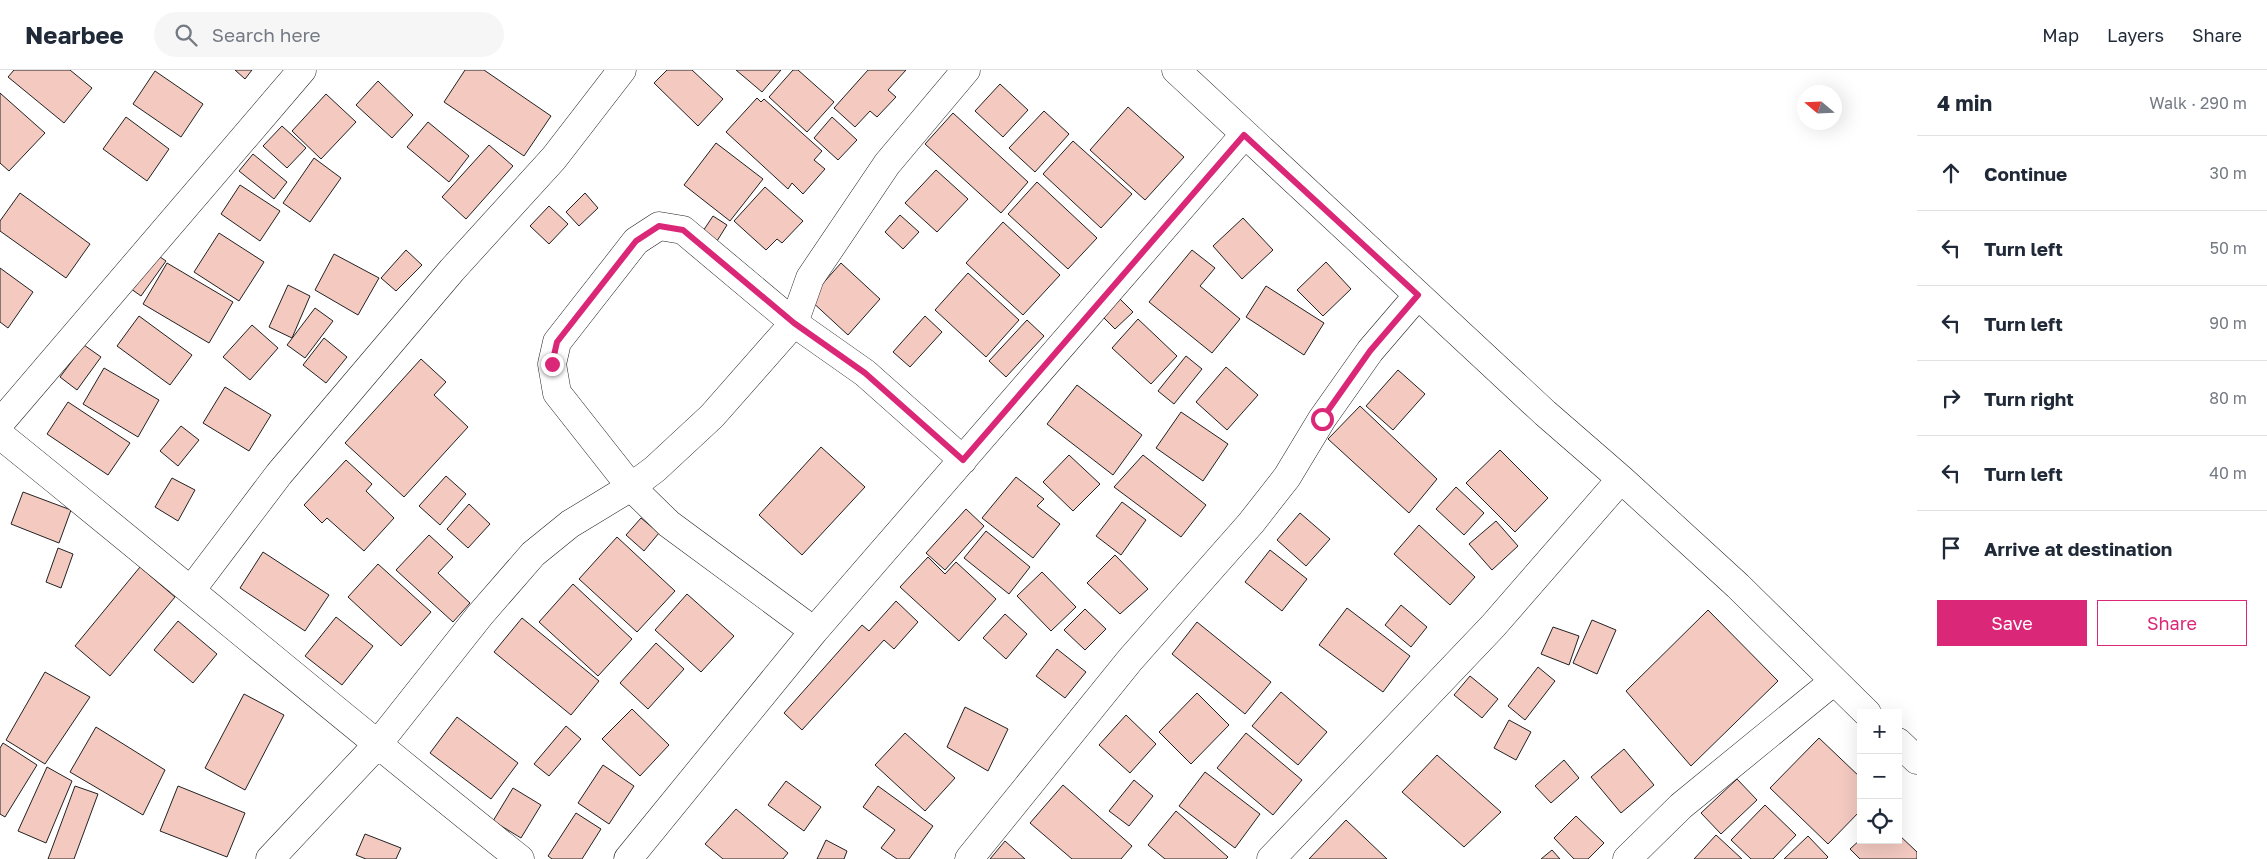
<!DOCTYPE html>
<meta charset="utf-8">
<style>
body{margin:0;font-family:"Golos Text",sans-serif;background:#f6f6f7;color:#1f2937}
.controls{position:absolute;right:15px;bottom:15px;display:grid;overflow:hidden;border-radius:0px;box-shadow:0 5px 20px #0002}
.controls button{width:45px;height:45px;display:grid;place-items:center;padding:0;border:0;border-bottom:1px solid #e0e1e3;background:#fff;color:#1f2937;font:25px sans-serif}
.compass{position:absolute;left:1797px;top:15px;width:45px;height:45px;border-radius:50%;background:#fff;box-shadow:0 5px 20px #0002;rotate:289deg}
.stop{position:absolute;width:15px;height:15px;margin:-11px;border:4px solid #db2777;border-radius:50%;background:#fff}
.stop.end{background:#db2777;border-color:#fff;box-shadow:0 1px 5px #0008}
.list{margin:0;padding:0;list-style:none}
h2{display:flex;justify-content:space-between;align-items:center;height:65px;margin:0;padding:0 20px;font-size:21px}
h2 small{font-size:16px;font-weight:400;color:#747a83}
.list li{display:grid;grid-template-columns:32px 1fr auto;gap:15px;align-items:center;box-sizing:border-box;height:75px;padding:0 20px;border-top:1px solid #e0e1e3}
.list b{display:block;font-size:19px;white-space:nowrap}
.list em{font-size:16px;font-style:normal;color:#747a83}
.actions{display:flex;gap:10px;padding:15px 20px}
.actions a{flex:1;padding:11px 0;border:1px solid #db2777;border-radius:0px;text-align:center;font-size:18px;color:#db2777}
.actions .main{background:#db2777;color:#fff}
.icon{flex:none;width:28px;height:28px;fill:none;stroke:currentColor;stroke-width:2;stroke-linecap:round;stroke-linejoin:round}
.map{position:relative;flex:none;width:1917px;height:789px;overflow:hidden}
header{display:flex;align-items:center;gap:30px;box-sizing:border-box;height:70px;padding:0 25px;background:#fff;border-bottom:1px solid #e0e1e3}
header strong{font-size:24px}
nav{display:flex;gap:28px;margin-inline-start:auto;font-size:18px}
.search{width:350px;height:45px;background:#f6f6f7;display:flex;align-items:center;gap:12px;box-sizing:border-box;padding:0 18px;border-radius:28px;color:#747a83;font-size:19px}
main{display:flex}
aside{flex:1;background:#fff}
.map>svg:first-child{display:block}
.building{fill:#f3c9c0;stroke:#222}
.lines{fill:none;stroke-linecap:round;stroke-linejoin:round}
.minor-casing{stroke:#222;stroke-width:29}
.minor{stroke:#fff;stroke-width:28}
.route{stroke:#db2777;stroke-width:6}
</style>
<header>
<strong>Nearbee</strong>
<div class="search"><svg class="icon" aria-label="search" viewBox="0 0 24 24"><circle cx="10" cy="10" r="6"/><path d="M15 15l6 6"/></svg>Search here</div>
<nav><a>Map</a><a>Layers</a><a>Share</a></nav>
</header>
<main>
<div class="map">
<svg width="1917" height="789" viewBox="0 0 1917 789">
<rect width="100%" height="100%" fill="#fff"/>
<!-- building -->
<path class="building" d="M 14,0 L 70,0 L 92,18 L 64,53 L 8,7 Z
M 235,0 L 252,0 L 245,9 Z
M 465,0 L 484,0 L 551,46 L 524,86 L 444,32 Z
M 667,0 L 692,0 L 723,29 L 698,56 L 654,13 Z
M 736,0 L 781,0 L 762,22 Z
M 793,0 L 798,0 L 834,32 L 807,62 L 769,27 Z
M 868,0 L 906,0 L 888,20 L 896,27 L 877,47 L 870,41 L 855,57 L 834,38 Z
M 155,1 L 203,34 L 181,67 L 133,34 Z
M 378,11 L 413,45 L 392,68 L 356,35 Z
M 1000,14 L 1028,40 L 1003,67 L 975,41 Z
M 0,23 L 45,63 L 9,101 L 0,93 Z
M 326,24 L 356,52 L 321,89 L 292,61 Z
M 757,28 L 761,32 L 764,29 L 822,81 L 814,90 L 825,99 L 803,124 L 792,113 L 788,119 L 726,62 Z
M 1128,37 L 1184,87 L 1145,130 L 1090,80 Z
M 1044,41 L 1069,64 L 1035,102 L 1009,78 Z
M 953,43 L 1028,112 L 1001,143 L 925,74 Z
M 126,47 L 169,79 L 147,111 L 103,79 Z
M 832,47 L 857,70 L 838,90 L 814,68 Z
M 428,52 L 469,86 L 449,112 L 407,77 Z
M 282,56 L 306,78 L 287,98 L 263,76 Z
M 1073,71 L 1132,124 L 1101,158 L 1043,104 Z
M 716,73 L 763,109 L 730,151 L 684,115 Z
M 489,75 L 513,96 L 466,149 L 442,127 Z
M 253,84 L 287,112 L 274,129 L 239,101 Z
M 314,88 L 341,108 L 310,152 L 283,133 Z
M 936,100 L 968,129 L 937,162 L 905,133 Z
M 1037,112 L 1097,168 L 1068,199 L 1008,144 Z
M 240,115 L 280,141 L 260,171 L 221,144 Z
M 765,117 L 803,151 L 782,173 L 777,169 L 766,180 L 734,151 Z
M 20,123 L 90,174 L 66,208 L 0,161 L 0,151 Z
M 585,123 L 598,138 L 579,156 L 566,142 Z
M 549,136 L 568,154 L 549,174 L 530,156 Z
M 900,145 L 919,162 L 903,179 L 885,162 Z
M 713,146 L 727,155 L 717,171 L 703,161 Z
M 1243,148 L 1273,180 L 1242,209 L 1213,176 Z
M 1003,152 L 1060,205 L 1023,245 L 966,193 Z
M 219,163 L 264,192 L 239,231 L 194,202 Z
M 406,180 L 422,195 L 396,221 L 381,208 Z
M 1192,180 L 1215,198 L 1200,216 L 1240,249 L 1212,283 L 1149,232 Z
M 151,181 L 166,191 L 141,226 L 127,216 Z
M 334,184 L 379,208 L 358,245 L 315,220 Z
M 1326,192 L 1351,219 L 1323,246 L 1297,220 Z
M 167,193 L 233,232 L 209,273 L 143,234 Z
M 841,193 L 880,229 L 848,265 L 809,229 Z
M 0,198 L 33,222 L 8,258 L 0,252 Z
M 968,203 L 1019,250 L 986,287 L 935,240 Z
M 288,215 L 310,226 L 292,268 L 269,257 Z
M 1266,216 L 1324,253 L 1304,285 L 1246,247 Z
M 1120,229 L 1133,242 L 1115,259 L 1102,246 Z
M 315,238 L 333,251 L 305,288 L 287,275 Z
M 139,246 L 192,285 L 170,315 L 117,276 Z
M 925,246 L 942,262 L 910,297 L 893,282 Z
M 1138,249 L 1177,286 L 1151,314 L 1112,278 Z
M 1027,250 L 1044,266 L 1006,307 L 989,291 Z
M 252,255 L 278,278 L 250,310 L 223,287 Z
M 324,268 L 347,287 L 326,313 L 303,295 Z
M 84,275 L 101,287 L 77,320 L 60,307 Z
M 1186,286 L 1202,299 L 1174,334 L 1158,321 Z
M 421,289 L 446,312 L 434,325 L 468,357 L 404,427 L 345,373 Z
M 1226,297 L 1258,325 L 1227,360 L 1196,332 Z
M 104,298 L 159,330 L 138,367 L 83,334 Z
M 1398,300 L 1425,324 L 1393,360 L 1366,336 Z
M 1077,315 L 1142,365 L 1113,405 L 1047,354 Z
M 225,317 L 271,345 L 249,381 L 203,353 Z
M 68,332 L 130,373 L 108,405 L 47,364 Z
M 1360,336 L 1437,409 L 1409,443 L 1328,369 Z
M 1181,342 L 1228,374 L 1203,411 L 1156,378 Z
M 181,356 L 199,370 L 178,396 L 160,381 Z
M 821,377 L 865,417 L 802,485 L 759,445 Z
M 1500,380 L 1548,428 L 1515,462 L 1466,413 Z
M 1069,385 L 1100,414 L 1073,441 L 1043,412 Z
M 1143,385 L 1206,435 L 1181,467 L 1114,417 Z
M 346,390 L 372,414 L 366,421 L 394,448 L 364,481 L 327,448 L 322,453 L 304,435 Z
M 446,406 L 466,424 L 440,455 L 419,436 Z
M 1016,407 L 1044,429 L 1037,436 L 1060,454 L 1033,488 L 982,448 Z
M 172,408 L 195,420 L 178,451 L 155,437 Z
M 1456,417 L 1484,443 L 1464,465 L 1436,439 Z
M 23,422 L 71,440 L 59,473 L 11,454 Z
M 1122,432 L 1146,450 L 1121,485 L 1096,466 Z
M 469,434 L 490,454 L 468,478 L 447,459 Z
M 966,439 L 984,456 L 945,500 L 926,483 Z
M 1300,443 L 1330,469 L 1306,496 L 1277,470 Z
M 641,448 L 659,463 L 644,481 L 626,465 Z
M 1496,451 L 1518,476 L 1492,500 L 1469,474 Z
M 1419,455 L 1475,507 L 1450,535 L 1394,484 Z
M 986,461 L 1030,497 L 1009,524 L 964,488 Z
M 429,465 L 453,487 L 438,503 L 470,533 L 453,552 L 396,500 Z
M 617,467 L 675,521 L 637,562 L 579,509 Z
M 58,478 L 73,484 L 61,518 L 46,512 Z
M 1270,480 L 1307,509 L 1282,541 L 1245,512 Z
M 263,482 L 329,525 L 305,561 L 240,518 Z
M 1115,485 L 1148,519 L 1120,544 L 1087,513 Z
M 928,487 L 945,504 L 956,492 L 996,529 L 959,571 L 900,517 Z
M 378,494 L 431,542 L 401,576 L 348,527 Z
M 140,497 L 175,527 L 110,606 L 75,576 Z
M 1042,502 L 1076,537 L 1051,561 L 1017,526 Z
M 573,514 L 632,569 L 598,606 L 539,552 Z
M 687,524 L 734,566 L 701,602 L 655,560 Z
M 896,531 L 918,552 L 894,579 L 884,570 L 802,660 L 784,643 L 862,555 L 869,561 Z
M 1401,535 L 1427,557 L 1411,577 L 1385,555 Z
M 1347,538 L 1410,586 L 1383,622 L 1319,575 Z
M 1085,539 L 1106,559 L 1085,580 L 1064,560 Z
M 1708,540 L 1778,611 L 1691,696 L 1626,621 Z
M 1005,544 L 1027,564 L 1006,589 L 983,568 Z
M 336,547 L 373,576 L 342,615 L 305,586 Z
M 522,548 L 599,611 L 571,645 L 494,582 Z
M 1592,550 L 1616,560 L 1597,604 L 1573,593 Z
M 178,551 L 217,584 L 193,613 L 154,580 Z
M 1197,552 L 1271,612 L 1245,644 L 1172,584 Z
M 1553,557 L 1579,566 L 1569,595 L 1541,584 Z
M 656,573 L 684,599 L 648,639 L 620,613 Z
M 1057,579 L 1086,602 L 1065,628 L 1036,606 Z
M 1538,597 L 1555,611 L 1525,650 L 1508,636 Z
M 45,602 L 90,627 L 45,694 L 6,670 Z
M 1470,606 L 1498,629 L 1482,648 L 1454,625 Z
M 1281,622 L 1327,662 L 1298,695 L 1252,656 Z
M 1197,623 L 1229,655 L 1191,694 L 1159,662 Z
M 244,624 L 284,645 L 245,720 L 205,698 Z
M 965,637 L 1008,659 L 988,701 L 947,677 Z
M 632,639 L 669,675 L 640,706 L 602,669 Z
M 1126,645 L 1156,674 L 1130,703 L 1099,675 Z
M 457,647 L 518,693 L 491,729 L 430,683 Z
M 1509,650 L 1531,662 L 1516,690 L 1494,678 Z
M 566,656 L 581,669 L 549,706 L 534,694 Z
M 96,657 L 165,700 L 143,745 L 70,702 Z
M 905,663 L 955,708 L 925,741 L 875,695 Z
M 1246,663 L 1302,710 L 1273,745 L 1217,698 Z
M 1819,668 L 1861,708 L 1861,740 L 1828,774 L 1770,718 Z
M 3,673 L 37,695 L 5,747 L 0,744 L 0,678 Z
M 1624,679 L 1654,715 L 1621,743 L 1591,707 Z
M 1437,685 L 1501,742 L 1464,777 L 1402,722 Z
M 1564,690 L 1579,708 L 1551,733 L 1535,716 Z
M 603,695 L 634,716 L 609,754 L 578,733 Z
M 47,697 L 72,711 L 46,773 L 18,761 Z
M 1205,702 L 1260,744 L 1235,778 L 1179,736 Z
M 1737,709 L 1757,730 L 1721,764 L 1701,743 Z
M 1134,710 L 1153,726 L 1129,756 L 1109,741 Z
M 786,711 L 821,737 L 804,761 L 768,735 Z
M 1063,715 L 1132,776 L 1121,789 L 1072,789 L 1030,753 Z
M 75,716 L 98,724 L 74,789 L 48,789 Z
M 178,716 L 245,743 L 227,787 L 160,761 Z
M 878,716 L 933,756 L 909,789 L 897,789 L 881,778 L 895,760 L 863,737 Z
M 513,718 L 541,735 L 521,768 L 493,751 Z
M 1765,735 L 1796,765 L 1773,789 L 1751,789 L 1731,770 Z
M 736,739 L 788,783 L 783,789 L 723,789 L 705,774 Z
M 1176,741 L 1228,787 L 1226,789 L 1165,789 L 1148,775 Z
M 576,743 L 601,759 L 582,789 L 552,789 L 548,786 Z
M 1576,746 L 1604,773 L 1588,789 L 1574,789 L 1554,768 Z
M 1346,750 L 1387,789 L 1309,789 Z
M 365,764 L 401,778 L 396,789 L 366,789 L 356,785 Z
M 1898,764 L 1917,782 L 1917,789 L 1860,789 L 1850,779 L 1861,769 L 1898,770 Z
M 1716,765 L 1742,789 L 1694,789 Z
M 1808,766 L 1828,787 L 1826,789 L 1784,789 Z
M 826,770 L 847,781 L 844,789 L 817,789 Z
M 1005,771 L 1025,789 L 990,789 Z
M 1552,780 L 1560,789 L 1541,789 Z"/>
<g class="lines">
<defs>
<path id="minor" d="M 1176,0 L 1545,343 L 1621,409 L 1738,516 L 1867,643
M 0,353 L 302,0
M 0,365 C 174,505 345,650 520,789
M 192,519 L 279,404 L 452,200 L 554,88 L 622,0
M 814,561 L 669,454 L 631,417 L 557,323 L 552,294 L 557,272 L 636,171 L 659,156 L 683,160 L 794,253 L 865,303 L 963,390
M 1898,672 L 1917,690
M 270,789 L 377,675 L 480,545 L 533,484 L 570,454 L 631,417 L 655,399 L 712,346 L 794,253 L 810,208 L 887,94 L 966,0
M 628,789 L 814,561 L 1244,65
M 969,789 L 1130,590 L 1251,453 L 1287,407 L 1322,349 L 1370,281 L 1418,225
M 1271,789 L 1493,556 L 1621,409
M 1627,789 L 1681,736 L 1834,611"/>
</defs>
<!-- minor casing -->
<use href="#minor" class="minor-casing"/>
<!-- minor -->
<use href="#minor" class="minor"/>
</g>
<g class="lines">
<!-- route -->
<path class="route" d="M 552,294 L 557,272 L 636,171 L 659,156 L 683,160 L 794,253 L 865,303 L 963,390 L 1244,65 L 1418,225 L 1370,281 L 1322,349"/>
</g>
</svg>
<div class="controls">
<button>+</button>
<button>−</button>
<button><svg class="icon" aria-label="locate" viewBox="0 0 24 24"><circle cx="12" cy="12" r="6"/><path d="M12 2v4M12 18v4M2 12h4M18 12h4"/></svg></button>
</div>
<svg class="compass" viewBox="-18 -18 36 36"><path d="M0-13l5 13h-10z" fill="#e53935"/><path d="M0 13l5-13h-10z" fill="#747a83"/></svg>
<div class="stop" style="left:1322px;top:349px"></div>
<div class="stop end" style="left:552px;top:294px"></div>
</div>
<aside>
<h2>4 min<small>Walk · 290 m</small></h2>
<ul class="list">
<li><svg class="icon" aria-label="ahead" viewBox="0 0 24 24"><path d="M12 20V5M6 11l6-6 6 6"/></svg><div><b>Continue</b></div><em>30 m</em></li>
<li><svg class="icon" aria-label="left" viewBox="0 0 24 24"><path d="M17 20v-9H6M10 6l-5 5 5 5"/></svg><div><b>Turn left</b></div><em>50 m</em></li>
<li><svg class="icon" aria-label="left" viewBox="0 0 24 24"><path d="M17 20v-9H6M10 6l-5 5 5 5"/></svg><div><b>Turn left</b></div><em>90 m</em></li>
<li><svg class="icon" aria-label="right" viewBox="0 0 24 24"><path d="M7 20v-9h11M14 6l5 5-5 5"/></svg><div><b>Turn right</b></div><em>80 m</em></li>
<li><svg class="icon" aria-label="left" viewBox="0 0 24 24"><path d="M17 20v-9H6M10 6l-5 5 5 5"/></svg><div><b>Turn left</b></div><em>40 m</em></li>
<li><svg class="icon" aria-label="arrive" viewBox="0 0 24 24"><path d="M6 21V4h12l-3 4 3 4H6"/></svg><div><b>Arrive at destination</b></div></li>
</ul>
<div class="actions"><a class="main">Save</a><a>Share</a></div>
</aside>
</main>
